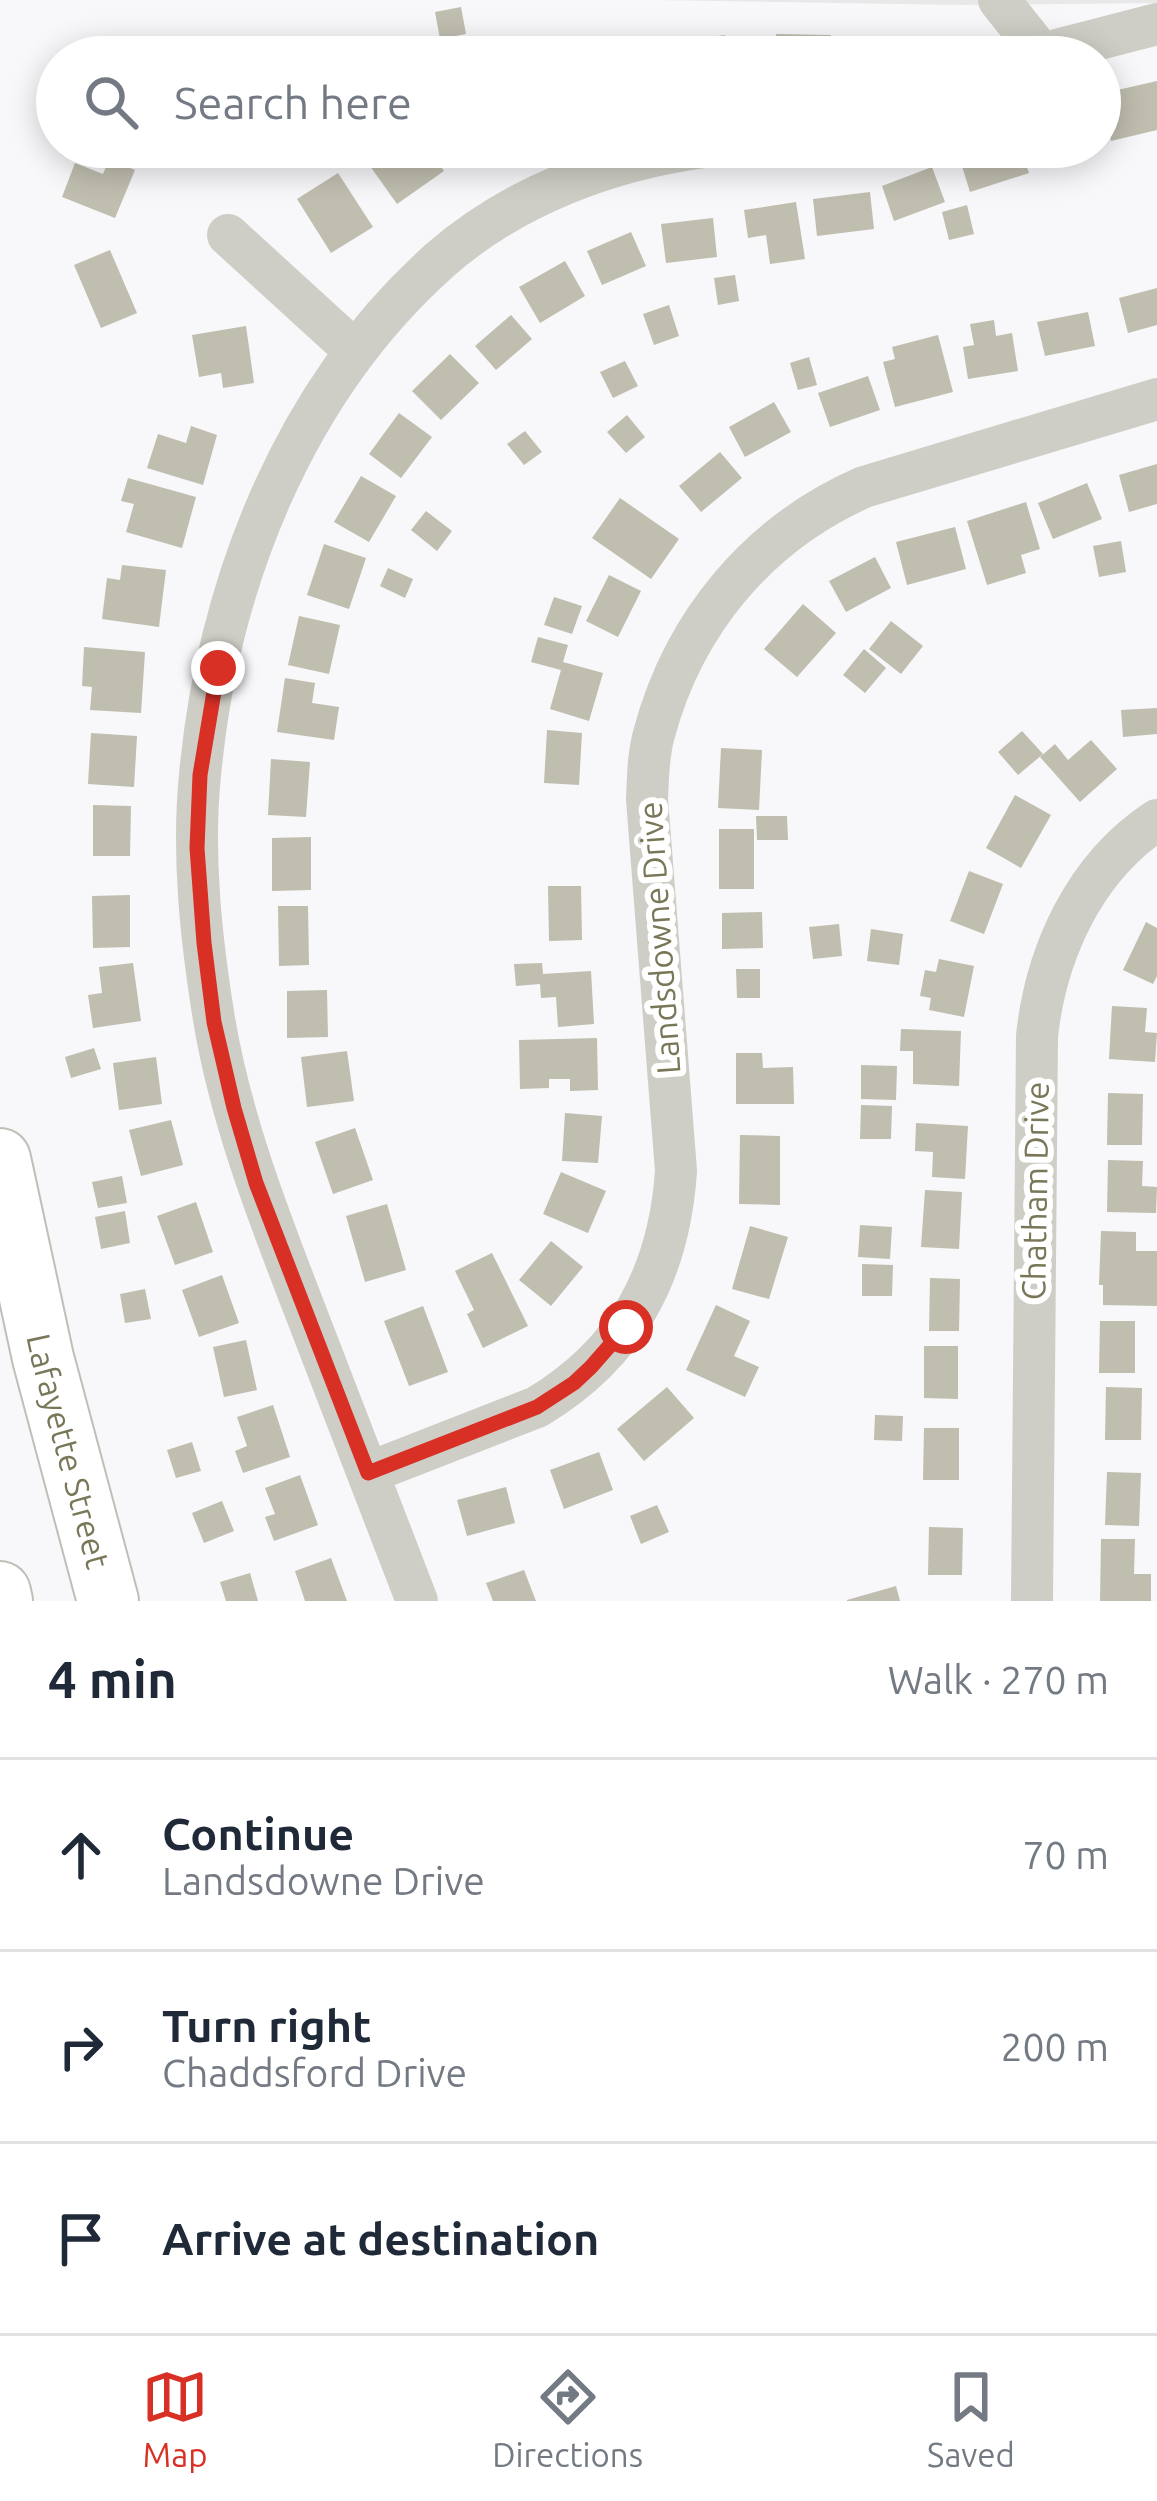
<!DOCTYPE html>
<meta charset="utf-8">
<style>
body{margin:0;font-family:Ubuntu,sans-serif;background:#f6f6f7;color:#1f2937}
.stop{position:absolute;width:36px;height:36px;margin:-27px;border:9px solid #d93025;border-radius:50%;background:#fff}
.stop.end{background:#d93025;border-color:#fff;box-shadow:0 3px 12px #0008}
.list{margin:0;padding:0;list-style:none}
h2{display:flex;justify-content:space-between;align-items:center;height:156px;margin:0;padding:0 48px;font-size:51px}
h2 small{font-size:39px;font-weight:400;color:#747a83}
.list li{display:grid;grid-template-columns:78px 1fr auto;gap:36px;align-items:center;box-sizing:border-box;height:192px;padding:0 48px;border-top:3px solid #e0e1e3}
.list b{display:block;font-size:45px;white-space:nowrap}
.list p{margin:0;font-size:39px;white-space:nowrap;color:#747a83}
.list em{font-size:39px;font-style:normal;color:#747a83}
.icon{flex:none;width:66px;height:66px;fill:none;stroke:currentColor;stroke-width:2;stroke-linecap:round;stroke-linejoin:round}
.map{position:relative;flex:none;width:1157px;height:1601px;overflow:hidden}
.search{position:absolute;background:#fff;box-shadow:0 6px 30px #0003;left:36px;right:36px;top:36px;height:132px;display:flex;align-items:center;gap:30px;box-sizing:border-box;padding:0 42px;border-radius:66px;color:#747a83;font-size:45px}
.sheet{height:732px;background:#fff}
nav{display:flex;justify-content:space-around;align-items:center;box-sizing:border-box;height:168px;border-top:3px solid #e0e1e3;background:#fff;font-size:33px;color:#747a83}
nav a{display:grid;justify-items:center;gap:6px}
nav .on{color:#d93025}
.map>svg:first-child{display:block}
.built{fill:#e9e8e8}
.building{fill:#bfbeaf}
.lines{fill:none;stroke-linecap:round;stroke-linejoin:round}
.highway-casing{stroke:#bfbfb7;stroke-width:64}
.minor{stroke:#cfcec6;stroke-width:42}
.highway{stroke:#fff;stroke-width:60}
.route{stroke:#d93025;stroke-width:15}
.labels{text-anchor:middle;stroke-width:12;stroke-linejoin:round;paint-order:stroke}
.street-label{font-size:33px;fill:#797758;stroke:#fff}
</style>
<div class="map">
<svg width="1157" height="1601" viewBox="0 0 1157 1601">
<rect width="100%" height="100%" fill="#f8f7fa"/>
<!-- built -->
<path class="built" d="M 655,0 L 1157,0 L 1157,3 L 961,5 Z"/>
<!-- building -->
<path class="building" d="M 461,7 L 466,34 L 440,39 L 435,12 Z
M 776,34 L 831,35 L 831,57 L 776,57 Z
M 725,35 L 728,57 L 674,57 L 671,43 Z
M 1157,81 L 1157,130 L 1111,141 L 1100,94 Z
M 382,147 L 428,147 L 444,171 L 397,204 L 365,159 Z
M 956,147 L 1020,147 L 1029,173 L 970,192 Z
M 109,159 L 135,170 L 115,218 L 62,197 L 75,163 L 103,174 Z
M 932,167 L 945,202 L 894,221 L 882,186 Z
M 338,173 L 373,227 L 331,253 L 297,199 Z
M 870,192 L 874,229 L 817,236 L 813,199 Z
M 796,202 L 805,259 L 770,264 L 766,235 L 748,238 L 744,210 Z
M 967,205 L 974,234 L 949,240 L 942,212 Z
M 713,218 L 717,257 L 666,263 L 661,224 Z
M 631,232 L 646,266 L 602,285 L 587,251 Z
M 110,250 L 137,313 L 101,328 L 74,265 Z
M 565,261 L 585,296 L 540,323 L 519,287 Z
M 735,275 L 739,301 L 718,305 L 714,278 Z
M 1157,288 L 1157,325 L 1128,333 L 1119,298 Z
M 669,305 L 679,336 L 654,345 L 643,314 Z
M 1088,312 L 1095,346 L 1045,356 L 1037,322 Z
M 511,315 L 532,339 L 496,370 L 475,346 Z
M 994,320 L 996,336 L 1012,333 L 1018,371 L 968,379 L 963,347 L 974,345 L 970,324 Z
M 246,326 L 254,383 L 223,388 L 221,373 L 199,377 L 192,335 Z
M 938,335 L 953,392 L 895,407 L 883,362 L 895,359 L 892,347 Z
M 450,354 L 479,383 L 441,420 L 412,391 Z
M 809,357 L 817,385 L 798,390 L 790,363 Z
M 625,361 L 638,386 L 613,398 L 600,372 Z
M 868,376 L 880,410 L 830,427 L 818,393 Z
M 774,402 L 791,432 L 745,457 L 729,427 Z
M 399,413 L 432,437 L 401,478 L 369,454 Z
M 627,415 L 645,437 L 626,453 L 607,432 Z
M 191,426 L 217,435 L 203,485 L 147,468 L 158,434 L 186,443 Z
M 525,431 L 542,452 L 524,465 L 507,444 Z
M 720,452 L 742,478 L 701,512 L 679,486 Z
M 1157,464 L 1157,504 L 1129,512 L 1119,475 Z
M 361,476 L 396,496 L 369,542 L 334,522 Z
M 128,478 L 196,497 L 182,548 L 126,532 L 134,504 L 121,501 Z
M 1087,483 L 1102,519 L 1053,539 L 1038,503 Z
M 620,498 L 679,539 L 651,579 L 592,538 Z
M 1026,502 L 1040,549 L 1021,555 L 1026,573 L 987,585 L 967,521 Z
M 426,511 L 452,531 L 437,551 L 411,530 Z
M 955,527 L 966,569 L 907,585 L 896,542 Z
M 1121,541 L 1126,572 L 1099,577 L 1093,546 Z
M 324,544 L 366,558 L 349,609 L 307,595 Z
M 875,557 L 891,588 L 846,612 L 829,581 Z
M 122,565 L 166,570 L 159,627 L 102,619 L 107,578 L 120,580 Z
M 388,568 L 413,579 L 405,598 L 380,586 Z
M 609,575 L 641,591 L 618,637 L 586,621 Z
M 554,597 L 582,606 L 572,634 L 544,625 Z
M 803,604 L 836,633 L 797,677 L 764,649 Z
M 299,616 L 340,625 L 329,674 L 288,665 Z
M 891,621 L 923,646 L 901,674 L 869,649 Z
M 538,637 L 568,645 L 563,662 L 603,673 L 589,721 L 550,709 L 561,670 L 531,662 Z
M 84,647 L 145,652 L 141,713 L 90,710 L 92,687 L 82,686 Z
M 864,649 L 886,668 L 865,693 L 843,675 Z
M 285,678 L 315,683 L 312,703 L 339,707 L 334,740 L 277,732 Z
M 1157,708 L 1157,734 L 1123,737 L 1121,710 Z
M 547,730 L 582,733 L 579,785 L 544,783 Z
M 1022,731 L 1043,754 L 1018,775 L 998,752 Z
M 91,733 L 137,736 L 134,787 L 88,784 Z
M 1091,740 L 1117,769 L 1080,802 L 1040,757 L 1055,744 L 1068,760 Z
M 721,748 L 762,750 L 759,810 L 718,808 Z
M 271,759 L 310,762 L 306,817 L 268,815 Z
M 1015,795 L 1051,815 L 1021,868 L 986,848 Z
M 93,805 L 131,806 L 130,856 L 93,856 Z
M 756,816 L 787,816 L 788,840 L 757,840 Z
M 719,829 L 754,829 L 754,889 L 719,889 Z
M 311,837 L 311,890 L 272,891 L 272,838 Z
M 969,871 L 1003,884 L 984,934 L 950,921 Z
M 548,886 L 581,886 L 582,940 L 549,941 Z
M 130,895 L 130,947 L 93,948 L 92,896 Z
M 278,906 L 308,906 L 309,965 L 279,966 Z
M 762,912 L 763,948 L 722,949 L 722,913 Z
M 1146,922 L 1157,928 L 1157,976 L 1153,984 L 1123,970 Z
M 839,924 L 842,956 L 813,959 L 809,927 Z
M 871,929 L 903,934 L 899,965 L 867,961 Z
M 939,959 L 974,966 L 964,1017 L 929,1010 L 931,998 L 920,996 L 925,970 L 936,972 Z
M 133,963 L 141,1021 L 93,1028 L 88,995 L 102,993 L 99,967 Z
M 542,963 L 543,974 L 591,971 L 594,1024 L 558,1027 L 556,997 L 541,998 L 540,984 L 516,986 L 514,964 Z
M 736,969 L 760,969 L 760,998 L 737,998 Z
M 327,990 L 328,1037 L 287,1038 L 287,991 Z
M 1112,1006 L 1147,1008 L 1145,1032 L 1157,1033 L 1155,1062 L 1109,1059 Z
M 901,1029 L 961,1031 L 959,1086 L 913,1084 L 913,1051 L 900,1051 Z
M 597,1038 L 598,1090 L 570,1091 L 570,1079 L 549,1079 L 549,1088 L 520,1089 L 519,1040 Z
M 94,1048 L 101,1069 L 71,1078 L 65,1057 Z
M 347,1051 L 354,1101 L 307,1107 L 301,1057 Z
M 736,1053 L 762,1053 L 763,1068 L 793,1067 L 794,1104 L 736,1104 Z
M 156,1057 L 162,1104 L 119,1110 L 113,1063 Z
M 861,1065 L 897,1066 L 896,1100 L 861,1099 Z
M 1108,1093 L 1143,1094 L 1142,1145 L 1107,1145 Z
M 861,1105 L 892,1106 L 891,1139 L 860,1139 Z
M 565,1113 L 602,1116 L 598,1163 L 562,1161 Z
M 171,1120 L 183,1165 L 141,1176 L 129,1130 Z
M 916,1123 L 968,1126 L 965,1179 L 932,1177 L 933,1152 L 915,1151 Z
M 355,1128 L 373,1180 L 333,1194 L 315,1142 Z
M 740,1135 L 780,1136 L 780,1205 L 739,1204 Z
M 1108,1160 L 1143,1161 L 1142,1186 L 1157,1187 L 1156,1213 L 1107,1212 Z
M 561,1172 L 606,1191 L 588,1233 L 543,1214 Z
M 122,1176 L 127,1203 L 98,1208 L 92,1182 Z
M 925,1190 L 962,1192 L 959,1249 L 921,1247 Z
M 196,1202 L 213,1252 L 175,1265 L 157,1216 Z
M 387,1204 L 406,1270 L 365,1282 L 346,1216 Z
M 125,1211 L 130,1243 L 101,1249 L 95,1217 Z
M 860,1225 L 892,1227 L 890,1259 L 858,1257 Z
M 750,1226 L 788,1237 L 769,1299 L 732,1289 Z
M 1101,1231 L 1136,1232 L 1136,1251 L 1157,1251 L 1157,1306 L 1103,1305 L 1103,1285 L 1099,1285 Z
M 551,1241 L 583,1267 L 551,1306 L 519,1280 Z
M 492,1253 L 528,1326 L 483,1348 L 467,1314 L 474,1310 L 455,1271 Z
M 862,1264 L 893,1265 L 892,1296 L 862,1296 Z
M 222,1275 L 239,1323 L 199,1337 L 182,1290 Z
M 930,1278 L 960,1279 L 959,1331 L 929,1331 Z
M 145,1289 L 151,1319 L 125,1323 L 120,1294 Z
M 716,1305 L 750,1321 L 734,1356 L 759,1367 L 745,1397 L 686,1370 Z
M 423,1306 L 448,1372 L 409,1386 L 384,1321 Z
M 1100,1321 L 1135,1321 L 1135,1373 L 1099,1373 Z
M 246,1340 L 257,1390 L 224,1397 L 213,1347 Z
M 924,1346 L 958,1346 L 958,1399 L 924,1398 Z
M 667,1387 L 694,1418 L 644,1461 L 617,1429 Z
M 1106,1387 L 1142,1388 L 1141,1440 L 1105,1440 Z
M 273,1405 L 290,1457 L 243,1473 L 235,1451 L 247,1446 L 237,1417 Z
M 875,1415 L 903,1416 L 902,1441 L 874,1440 Z
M 924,1428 L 959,1428 L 959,1480 L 923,1480 Z
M 192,1442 L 201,1471 L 176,1478 L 167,1450 Z
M 599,1452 L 613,1490 L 564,1509 L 550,1470 Z
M 1107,1472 L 1141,1473 L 1139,1526 L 1105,1525 Z
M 300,1475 L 318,1525 L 274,1541 L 265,1517 L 275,1514 L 265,1488 Z
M 506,1487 L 515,1523 L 467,1536 L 457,1500 Z
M 222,1501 L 234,1531 L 204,1543 L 192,1513 Z
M 657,1505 L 669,1532 L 641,1544 L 630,1516 Z
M 929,1527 L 963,1528 L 962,1575 L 928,1575 Z
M 1101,1539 L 1135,1539 L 1134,1574 L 1151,1574 L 1151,1601 L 1100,1601 Z
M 331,1558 L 347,1601 L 305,1601 L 295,1571 Z
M 524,1570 L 536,1601 L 493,1601 L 486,1583 Z
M 250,1573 L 258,1601 L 226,1601 L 220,1582 Z
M 896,1586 L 900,1601 L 847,1601 L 847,1600 Z"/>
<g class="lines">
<defs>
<g id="highway">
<path id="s1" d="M 0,1159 L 43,1358 L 108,1601"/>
<path d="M 0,1592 L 2,1601"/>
</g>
</defs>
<!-- highway casing -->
<use href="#highway" class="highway-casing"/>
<!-- minor -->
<path class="minor" d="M 999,0 L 1041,53
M 1029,57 L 1157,24
M 228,235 L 355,351
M 368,1473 L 537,1407 C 627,1353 669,1274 676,1171 L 647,799 C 648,778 648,755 654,734 C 684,622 759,533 864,487 L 1157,399
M 417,1601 C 380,1505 343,1409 306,1313 C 269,1217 231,1121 214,1019 C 201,939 192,855 200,775 C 218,583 294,390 440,260 C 513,196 609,160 704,147
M 1032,1601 L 1037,1036 C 1046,953 1084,868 1157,820"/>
<!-- highway -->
<use href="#highway" class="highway"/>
</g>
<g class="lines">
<!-- route -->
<path class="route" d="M 218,668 L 200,775 L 197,848 L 204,943 L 214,1022 L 234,1108 L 256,1183 L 368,1473 L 537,1407 L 574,1383 L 591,1367 L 626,1327"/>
</g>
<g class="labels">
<!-- street labels -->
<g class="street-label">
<text transform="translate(659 938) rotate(-94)" y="12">Landsdowne Drive</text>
<text transform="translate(1035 1191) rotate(-89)" y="12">Chatham Drive</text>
<text dy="12" stroke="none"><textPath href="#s1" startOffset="300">Lafayette Street</textPath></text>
</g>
</g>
</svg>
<div class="stop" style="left:626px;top:1327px"></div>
<div class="stop end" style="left:218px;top:668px"></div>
<div class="search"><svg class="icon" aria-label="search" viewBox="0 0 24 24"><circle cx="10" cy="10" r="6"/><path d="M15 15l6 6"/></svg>Search here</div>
</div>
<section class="sheet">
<h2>4 min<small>Walk · 270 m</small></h2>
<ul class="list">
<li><svg class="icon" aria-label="ahead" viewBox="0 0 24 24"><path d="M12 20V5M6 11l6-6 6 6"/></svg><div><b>Continue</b><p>Landsdowne Drive</p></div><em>70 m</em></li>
<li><svg class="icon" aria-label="right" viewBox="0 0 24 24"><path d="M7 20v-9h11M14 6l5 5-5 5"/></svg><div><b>Turn right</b><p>Chaddsford Drive</p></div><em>200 m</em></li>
<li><svg class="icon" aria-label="arrive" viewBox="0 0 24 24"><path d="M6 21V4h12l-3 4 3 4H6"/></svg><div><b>Arrive at destination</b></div></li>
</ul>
</section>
<nav>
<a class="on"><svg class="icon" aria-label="map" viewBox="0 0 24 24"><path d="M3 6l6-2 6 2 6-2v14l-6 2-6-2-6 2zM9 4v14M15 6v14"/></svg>Map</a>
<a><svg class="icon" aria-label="directions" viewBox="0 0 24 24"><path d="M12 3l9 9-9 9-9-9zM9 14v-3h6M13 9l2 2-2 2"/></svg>Directions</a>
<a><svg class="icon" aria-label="saved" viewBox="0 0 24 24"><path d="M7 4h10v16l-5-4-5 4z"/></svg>Saved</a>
</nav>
